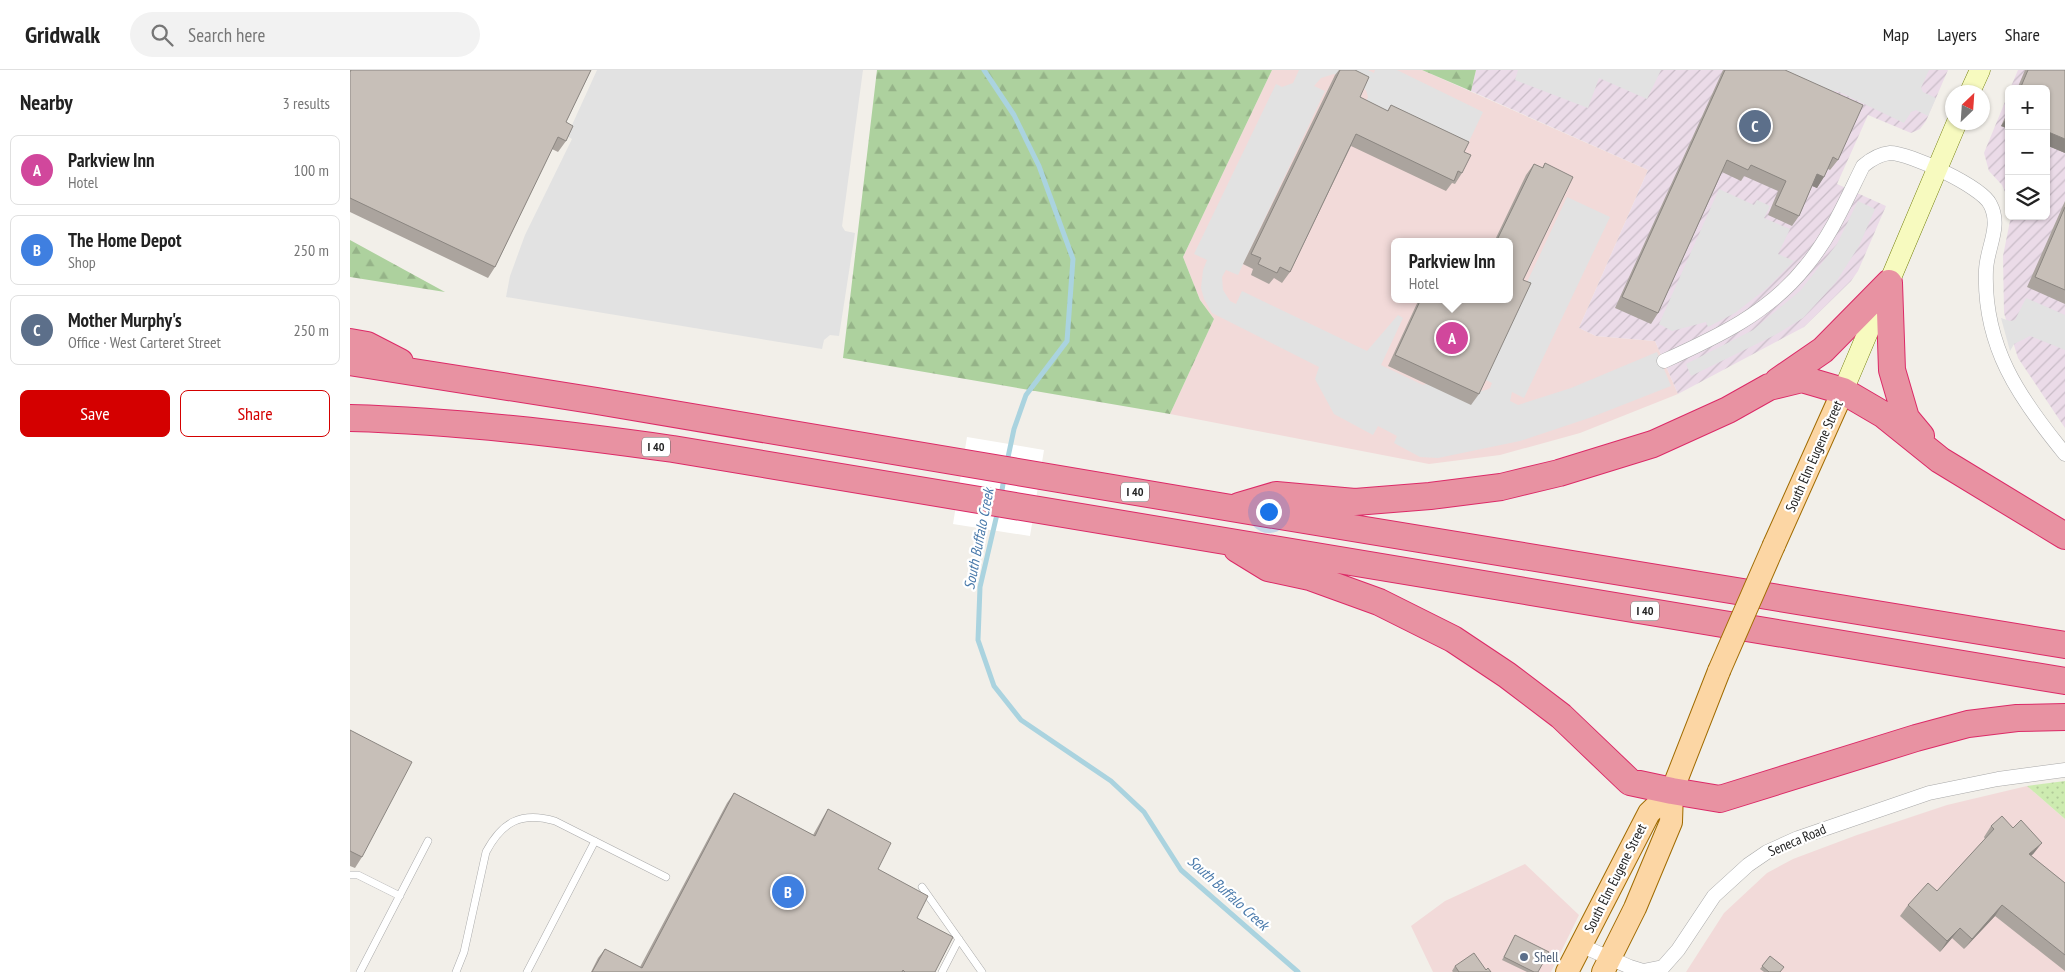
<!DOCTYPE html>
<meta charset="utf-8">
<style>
body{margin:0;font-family:"PT Sans Narrow",sans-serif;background:#f2f2f2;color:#222}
.controls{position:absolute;right:15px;top:15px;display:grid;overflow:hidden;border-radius:8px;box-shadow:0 1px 4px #0004}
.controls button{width:45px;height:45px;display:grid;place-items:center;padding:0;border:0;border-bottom:1px solid #e0e0e0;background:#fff;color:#222;font:25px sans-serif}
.compass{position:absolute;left:1595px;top:15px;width:45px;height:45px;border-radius:50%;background:#fff;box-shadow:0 1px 4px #0004;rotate:25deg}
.you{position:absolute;left:918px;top:441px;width:18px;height:18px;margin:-12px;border:4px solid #fff;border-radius:50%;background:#1a73e8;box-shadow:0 0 0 8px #1a73e833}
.badge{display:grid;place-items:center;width:32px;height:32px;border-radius:50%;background:#d40000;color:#fff;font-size:16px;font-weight:700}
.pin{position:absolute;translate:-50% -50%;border:2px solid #fff;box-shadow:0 1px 5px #0006}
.popup{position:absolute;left:1041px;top:168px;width:122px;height:65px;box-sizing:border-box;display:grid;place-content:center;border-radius:8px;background:#fff;filter:drop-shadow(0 1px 4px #0005);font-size:16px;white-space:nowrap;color:#767676}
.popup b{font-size:19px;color:#222}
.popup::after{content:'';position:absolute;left:50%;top:100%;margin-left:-10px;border:10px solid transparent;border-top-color:#fff}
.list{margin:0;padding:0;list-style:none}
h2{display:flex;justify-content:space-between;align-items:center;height:65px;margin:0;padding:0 20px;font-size:21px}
h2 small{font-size:16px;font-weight:400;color:#767676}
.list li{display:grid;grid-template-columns:32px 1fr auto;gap:15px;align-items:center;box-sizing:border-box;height:70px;margin:0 10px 10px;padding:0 10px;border:1px solid #e0e0e0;border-radius:8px}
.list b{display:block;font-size:19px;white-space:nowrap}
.list p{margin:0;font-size:16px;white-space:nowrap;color:#767676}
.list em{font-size:16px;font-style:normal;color:#767676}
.actions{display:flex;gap:10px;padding:15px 20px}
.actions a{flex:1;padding:11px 0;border:1px solid #d40000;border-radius:8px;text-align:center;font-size:18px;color:#d40000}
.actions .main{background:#d40000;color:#fff}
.icon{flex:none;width:28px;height:28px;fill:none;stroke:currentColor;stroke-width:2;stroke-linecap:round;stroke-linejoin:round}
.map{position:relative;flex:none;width:1715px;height:902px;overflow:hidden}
header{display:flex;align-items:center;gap:30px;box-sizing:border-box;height:70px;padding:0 25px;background:#fff;border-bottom:1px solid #e0e0e0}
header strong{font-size:24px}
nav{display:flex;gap:28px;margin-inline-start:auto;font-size:18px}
.search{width:350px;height:45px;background:#f2f2f2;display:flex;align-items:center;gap:12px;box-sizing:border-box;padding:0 18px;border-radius:28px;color:#767676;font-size:19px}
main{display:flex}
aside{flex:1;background:#fff}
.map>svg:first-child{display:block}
.commercial{fill:#f2dad9;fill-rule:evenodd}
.industrial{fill:url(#industrial-furrows)}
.grass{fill:url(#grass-dots)}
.forest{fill:url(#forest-firs)}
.parking{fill:#e2e2e2}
.pier{fill:#fff}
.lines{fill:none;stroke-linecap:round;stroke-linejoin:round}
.stream{stroke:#aad3df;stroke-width:5}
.lane-casing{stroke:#a9a9a9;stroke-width:8}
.street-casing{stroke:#a9a9a9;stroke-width:15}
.secondary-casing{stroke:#707d05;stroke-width:21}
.primary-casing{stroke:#a06b00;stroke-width:24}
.highway-casing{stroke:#dc2a67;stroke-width:28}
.lane{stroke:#fff;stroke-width:7}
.street{stroke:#fff;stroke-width:14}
.secondary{stroke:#f7fabf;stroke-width:20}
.primary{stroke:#fcd6a4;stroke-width:22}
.highway{stroke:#e892a2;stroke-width:26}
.primary-bridge-casing{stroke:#a06b00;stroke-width:24;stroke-linecap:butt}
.primary-bridge{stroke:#fcd6a4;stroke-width:22}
.wall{fill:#aba49e}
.shaded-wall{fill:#8b8681}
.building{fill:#c7bfb8;stroke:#8b8681}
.service-dot{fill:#5c6f8a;stroke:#fff;stroke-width:2}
.labels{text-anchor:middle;stroke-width:4.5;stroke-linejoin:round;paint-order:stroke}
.shield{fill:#fff;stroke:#646464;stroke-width:1}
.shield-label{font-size:12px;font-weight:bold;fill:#222}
.street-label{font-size:14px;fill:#222;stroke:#fff}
.service-label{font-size:14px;fill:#4e5e75;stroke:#fff;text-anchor:start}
.water-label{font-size:15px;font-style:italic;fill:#4a7aab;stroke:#fff}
</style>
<header>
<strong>Gridwalk</strong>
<div class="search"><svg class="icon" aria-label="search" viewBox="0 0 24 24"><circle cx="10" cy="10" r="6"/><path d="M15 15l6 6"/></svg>Search here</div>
<nav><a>Map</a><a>Layers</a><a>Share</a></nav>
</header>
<main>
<aside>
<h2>Nearby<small>3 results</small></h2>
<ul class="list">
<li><span class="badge" style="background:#d1479c">A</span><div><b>Parkview Inn</b><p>Hotel</p></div><em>100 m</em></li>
<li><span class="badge" style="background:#3f7fe0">B</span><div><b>The Home Depot</b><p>Shop</p></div><em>250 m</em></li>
<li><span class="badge" style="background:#5c6f8a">C</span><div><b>Mother Murphy's</b><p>Office · West Carteret Street</p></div><em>250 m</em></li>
</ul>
<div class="actions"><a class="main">Save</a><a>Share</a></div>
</aside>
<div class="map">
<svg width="1715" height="902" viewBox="0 0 1715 902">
<defs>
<pattern id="industrial-furrows" width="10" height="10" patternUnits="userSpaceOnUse" patternTransform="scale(1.25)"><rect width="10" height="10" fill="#ebdbe8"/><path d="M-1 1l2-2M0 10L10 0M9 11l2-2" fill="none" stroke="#c9bcc7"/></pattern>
<pattern id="grass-dots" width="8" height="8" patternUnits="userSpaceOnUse" patternTransform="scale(1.25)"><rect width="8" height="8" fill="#cdebb0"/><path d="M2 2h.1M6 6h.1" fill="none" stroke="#b0c997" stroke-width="1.8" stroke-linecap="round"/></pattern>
<pattern id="forest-firs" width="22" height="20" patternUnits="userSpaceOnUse" patternTransform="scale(1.25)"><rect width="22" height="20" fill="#add19e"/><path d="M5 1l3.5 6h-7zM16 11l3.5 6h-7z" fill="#95b388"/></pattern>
</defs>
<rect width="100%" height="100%" fill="#f2efe9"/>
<!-- commercial -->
<path class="commercial" d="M 922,0 L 1072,0 L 1298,100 L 1229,258 L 1246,266 L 1305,271 L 1328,324 L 1230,363 L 1150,385 L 1079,394 L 820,344 L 864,249 L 850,230 L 833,187 ZM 1044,172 L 1160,172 L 1160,229 L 1044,229 Z
M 1677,716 L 1715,749 L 1715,902 L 1336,902 L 1374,843 L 1417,803 L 1443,789 L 1507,765 L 1597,735 Z
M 1175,794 L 1229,845 L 1201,902 L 1083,902 L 1061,856 L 1095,831 Z"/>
<!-- industrial -->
<path class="industrial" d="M 1126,0 L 1598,0 L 1576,51 L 1570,59 L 1561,63 L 1518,45 L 1487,114 L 1536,136 L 1508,201 L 1501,211 L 1454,257 L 1328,324 L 1305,271 L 1246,266 L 1229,258 L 1298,100 L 1121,21 Z
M 1668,0 L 1715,0 L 1715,358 L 1668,288 L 1654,243 L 1653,186 L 1661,146 L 1696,146 L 1696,19 L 1660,19 Z
M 1659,22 L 1659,131 L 1652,115 L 1639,101 L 1634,83 Z"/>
<!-- grass -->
<path class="grass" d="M 1715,711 L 1715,749 L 1677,716 Z"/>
<!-- forest -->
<path class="forest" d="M 527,0 L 922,0 L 833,187 L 850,230 L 864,249 L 820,344 L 493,288 Z
M 1072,0 L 1126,0 L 1121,21 Z
M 0,170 L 95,222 L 0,207 Z"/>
<!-- parking -->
<path class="parking" d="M 247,0 L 513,0 L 492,156 L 495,161 L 505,163 L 489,266 L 480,265 L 474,270 L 472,279 L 156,227 L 160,206 L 175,165 L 222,69 L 217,66 Z
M 949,0 L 1018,0 L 1024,3 L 1025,0 L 1047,0 L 1133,42 L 1113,84 L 1014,37 L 1018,27 L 1016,20 L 984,4 L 971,8 L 964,16 L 975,21 L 888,205 L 876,200 L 872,207 L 873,220 L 880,231 L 886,234 L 892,221 L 1017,281 L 1048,245 L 1053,248 L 1031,295 L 1073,315 L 1101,307 L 1131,321 L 1136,320 L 1140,318 L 1142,313 L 1132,308 L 1217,127 L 1260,147 L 1174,328 L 1162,322 L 1160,331 L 1168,335 L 1221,318 L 1307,282 L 1321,316 L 1242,347 L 1170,371 L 1088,388 L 1070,387 L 1044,373 L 1047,366 L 1028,356 L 1023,365 L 984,344 L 965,309 L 969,297 L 862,243 L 854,229 L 851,218 L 853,200 L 857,190 L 844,184 L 926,14 L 932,17 L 943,13 Z
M 1168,0 L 1311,0 L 1297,29 L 1249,8 L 1238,38 L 1165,10 Z
M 1423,0 L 1579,0 L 1571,18 L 1573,22 L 1586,28 L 1578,46 L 1566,40 L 1561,42 L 1554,53 L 1487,21 L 1471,22 Z
M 1369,119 L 1404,135 L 1407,130 L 1420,136 L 1414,148 L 1440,159 L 1428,184 L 1444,191 L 1417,218 L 1385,243 L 1358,257 L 1356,252 L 1322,261 L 1309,254 Z
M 1508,131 L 1525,139 L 1509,176 L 1486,212 L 1453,248 L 1425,265 L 1341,306 L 1336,294 L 1403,260 L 1450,221 L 1487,174 Z
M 1676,228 L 1715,245 L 1715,280 L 1680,266 L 1664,274 L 1660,281 L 1651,248 L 1660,251 L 1665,250 Z"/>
<!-- pier -->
<path class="pier" d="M 617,367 L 694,380 L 680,466 L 603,454 Z"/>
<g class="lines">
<!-- stream -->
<path class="stream" d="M 634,0 L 664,45 L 689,96 L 723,189 L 717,271 L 676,325 L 664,359 L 657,392
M 651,426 L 654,408
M 648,440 L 630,517 L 628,570 L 644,616 L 671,650 L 761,711 L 794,742 L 831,800 L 948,902"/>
<defs>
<path id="lane" d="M 0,805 L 8,805 L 50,826
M 572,817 L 632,902
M 10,902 L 78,771
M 106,902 L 114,882 L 136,782 C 152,752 171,741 205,751 L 316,807
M 177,902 L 245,771
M 592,902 L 609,869"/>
<path id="street" d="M 1314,291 C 1367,267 1419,243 1456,196 C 1481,166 1496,130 1513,96 C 1520,90 1530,84 1540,83 C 1559,83 1631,116 1640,134 C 1652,156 1637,177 1636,200 C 1633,276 1669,328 1715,384
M 1230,875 L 1280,897 L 1293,901 L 1313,897 L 1328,880 L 1364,826 L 1398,795 L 1417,782 L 1448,768 L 1579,723 L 1648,709 L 1715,700"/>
<path id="secondary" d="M 1620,22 L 1630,0
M 1493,321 L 1607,52"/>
<path id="primary" d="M 1424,475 L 1493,321
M 1217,902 L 1299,743 L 1322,721
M 1253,902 L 1285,838 L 1321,752 L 1322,721 L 1369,601"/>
<path id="highway" d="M 1539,213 L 1542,300 L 1556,348 L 1571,366
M 0,272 L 17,275 L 50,292
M 0,292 L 247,331 L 881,438 L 1715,575
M 1428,311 L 1473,280 L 1539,213
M 0,348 C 108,351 216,364 323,379 L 1715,611
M 889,436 L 926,425 L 1005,432 L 1080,426 L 1151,417 L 1209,403 L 1303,374 L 1378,340 L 1419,317 L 1452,309 L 1493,321 L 1534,345 L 1590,390 L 1715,466
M 887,479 L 918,498 L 960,507 L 1029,532 L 1103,569 L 1157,605 L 1211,646 L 1280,712 L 1322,721 L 1370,729 L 1566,668 L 1618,654 L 1667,648 L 1715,647"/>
</defs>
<!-- lane casing -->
<use href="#lane" class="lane-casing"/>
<!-- street casing -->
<use href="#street" class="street-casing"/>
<!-- secondary casing -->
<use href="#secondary" class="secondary-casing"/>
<!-- primary casing -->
<use href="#primary" class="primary-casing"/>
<!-- highway casing -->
<use href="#highway" class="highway-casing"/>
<!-- lane -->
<use href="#lane" class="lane"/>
<!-- street -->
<use href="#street" class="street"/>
<!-- secondary -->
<use href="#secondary" class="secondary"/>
<!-- primary -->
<use href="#primary" class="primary"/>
<!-- highway -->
<use href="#highway" class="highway"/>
<defs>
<path id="primary-bridge" d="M 1369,601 L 1424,475"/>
</defs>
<!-- primary-bridge casing -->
<use href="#primary-bridge" class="primary-bridge-casing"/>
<!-- primary-bridge -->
<use href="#primary-bridge" class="primary-bridge"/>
</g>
<!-- wall -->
<path class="wall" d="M 0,0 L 241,0 L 216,52 L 216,71 L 208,82 L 202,79 L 145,197 L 138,208 L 0,142 Z
M 989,0 L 1005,0 L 1010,27 L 1037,41 L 1041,35 L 1114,82 L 1112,103 L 1105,114 L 1102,113 L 1096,121 L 1001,76 L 940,202 L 932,213 L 924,208 L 919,214 L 901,205 L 903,199 L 893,194 L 985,5 Z
M 1373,0 L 1435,0 L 1488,90 L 1480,100 L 1478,99 L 1467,118 L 1462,116 L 1449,146 L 1442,156 L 1418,145 L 1428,121 L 1394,106 L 1391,111 L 1372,102 L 1308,243 L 1301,254 L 1265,238 Z
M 1675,0 L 1715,0 L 1715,83 L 1696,75 L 1696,19 L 1667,19 Z
M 1659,39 L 1659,59 L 1651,56 Z
M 1195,93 L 1173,210 L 1129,324 L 1121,335 L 1038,296 L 1069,229 L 1160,229 L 1160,172 L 1144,172 L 1176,105 L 1184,94 L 1192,98 Z
M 1715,131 L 1715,234 L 1677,217 Z
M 0,660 L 12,787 L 5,798 L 0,796 Z
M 384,723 L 463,765 L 472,749 L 478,739 L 567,848 L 585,902 L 241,902 L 248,888 L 255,879 L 290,897 L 377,733 Z
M 1641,756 L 1684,783 L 1681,786 L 1715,813 L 1715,901 L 1645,846 L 1614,879 L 1602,868 L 1590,882 L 1550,846 L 1558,835 L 1587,821 L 1635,769 L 1634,767 Z
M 1165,865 L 1188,902 L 1177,902 L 1152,890 Z
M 1420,886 L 1430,902 L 1414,902 L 1410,899 Z
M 1105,896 L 1136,900 L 1141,902 L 1103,902 L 1102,901 Z"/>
<!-- shaded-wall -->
<path class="shaded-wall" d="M 1659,45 L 1659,59 L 1651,56 Z
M 1696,61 L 1715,69 L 1715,83 L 1696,75 Z
M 1467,104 L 1474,107 L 1467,118 L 1460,115 Z
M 1692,773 L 1684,783 L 1671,795 L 1679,784 Z
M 1652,835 L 1645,846 L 1614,879 L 1622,869 Z
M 1610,858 L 1602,868 L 1590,882 L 1597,871 Z"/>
<!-- building -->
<path class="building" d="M 1,0 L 241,0 L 216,52 L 223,56 L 216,71 L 208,67 L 145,197 L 0,128 L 0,2 Z
M 990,0 L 1005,0 L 1019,7 L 1010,27 L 1038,41 L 1041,35 L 1119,72 L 1114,82 L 1121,85 L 1112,103 L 1108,101 L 1104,111 L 1006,64 L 940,202 L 930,197 L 927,203 L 908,194 L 911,188 L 901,184 Z
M 1375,0 L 1435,0 L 1513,35 L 1488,90 L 1483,87 L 1474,107 L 1467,104 L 1449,146 L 1425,135 L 1436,111 L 1401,95 L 1398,100 L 1377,90 L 1308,243 L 1272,227 Z
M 1678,0 L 1715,0 L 1715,69 L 1696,61 L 1696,19 L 1670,19 Z
M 1195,93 L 1223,107 L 1173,210 L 1181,213 L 1129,324 L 1045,285 L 1071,229 L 1160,229 L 1160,172 L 1146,172 L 1184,94 L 1193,98 Z
M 1715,137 L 1715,220 L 1685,207 Z
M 0,660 L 62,692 L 12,787 L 0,781 Z
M 384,723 L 465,766 L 478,739 L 541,773 L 528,799 L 578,826 L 567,848 L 603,867 L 585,902 L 555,902 L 553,900 L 552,902 L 242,902 L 255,879 L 292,898 Z
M 1652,746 L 1663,758 L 1671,750 L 1692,773 L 1679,784 L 1715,813 L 1715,885 L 1652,835 L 1622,869 L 1610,858 L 1597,871 L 1558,835 L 1578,813 L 1587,821 L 1644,759 L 1641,756 Z
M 1165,865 L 1199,882 L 1188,902 L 1184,902 L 1154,887 Z
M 1124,883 L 1136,900 L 1138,898 L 1141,902 L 1109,902 L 1105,896 Z
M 1420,886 L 1434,897 L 1430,902 L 1419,902 L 1412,896 Z"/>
<!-- markers -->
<circle class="service-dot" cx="1174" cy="887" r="5"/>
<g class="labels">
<!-- shield labels -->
<g class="shield">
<rect x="292" y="367.5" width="28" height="19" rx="4"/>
<rect x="771" y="412.5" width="28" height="19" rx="4"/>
<rect x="1281" y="531.5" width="28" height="19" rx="4"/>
</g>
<g class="shield-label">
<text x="306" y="381">I 40</text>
<text x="785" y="426">I 40</text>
<text x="1295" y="545">I 40</text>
</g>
<!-- street labels -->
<g class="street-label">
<text transform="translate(1464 386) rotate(-66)" y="5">South Elm Eugene Street</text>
<text transform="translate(1447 770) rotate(-23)" y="5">Seneca Road</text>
<text transform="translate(1265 808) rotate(-63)" y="5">South Elm Eugene Street</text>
</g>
<!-- service labels -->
<g class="service-label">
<text x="1184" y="892">Shell</text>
</g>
<!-- water labels -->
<g class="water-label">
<text transform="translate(629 469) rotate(-79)" y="5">South Buffalo Creek</text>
<text transform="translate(878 823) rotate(42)" y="5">South Buffalo Creek</text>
</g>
</g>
</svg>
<div class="controls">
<button>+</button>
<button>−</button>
<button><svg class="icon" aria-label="layers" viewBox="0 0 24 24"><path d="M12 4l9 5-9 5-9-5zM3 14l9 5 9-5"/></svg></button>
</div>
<svg class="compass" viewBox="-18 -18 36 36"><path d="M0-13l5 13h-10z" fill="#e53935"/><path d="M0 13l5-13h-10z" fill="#767676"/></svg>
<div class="you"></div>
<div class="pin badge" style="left:1102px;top:268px;background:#d1479c">A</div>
<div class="popup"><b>Parkview Inn</b>Hotel</div>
<div class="pin badge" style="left:438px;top:822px;background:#3f7fe0">B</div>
<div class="pin badge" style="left:1405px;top:56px;background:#5c6f8a">C</div>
</div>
</main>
